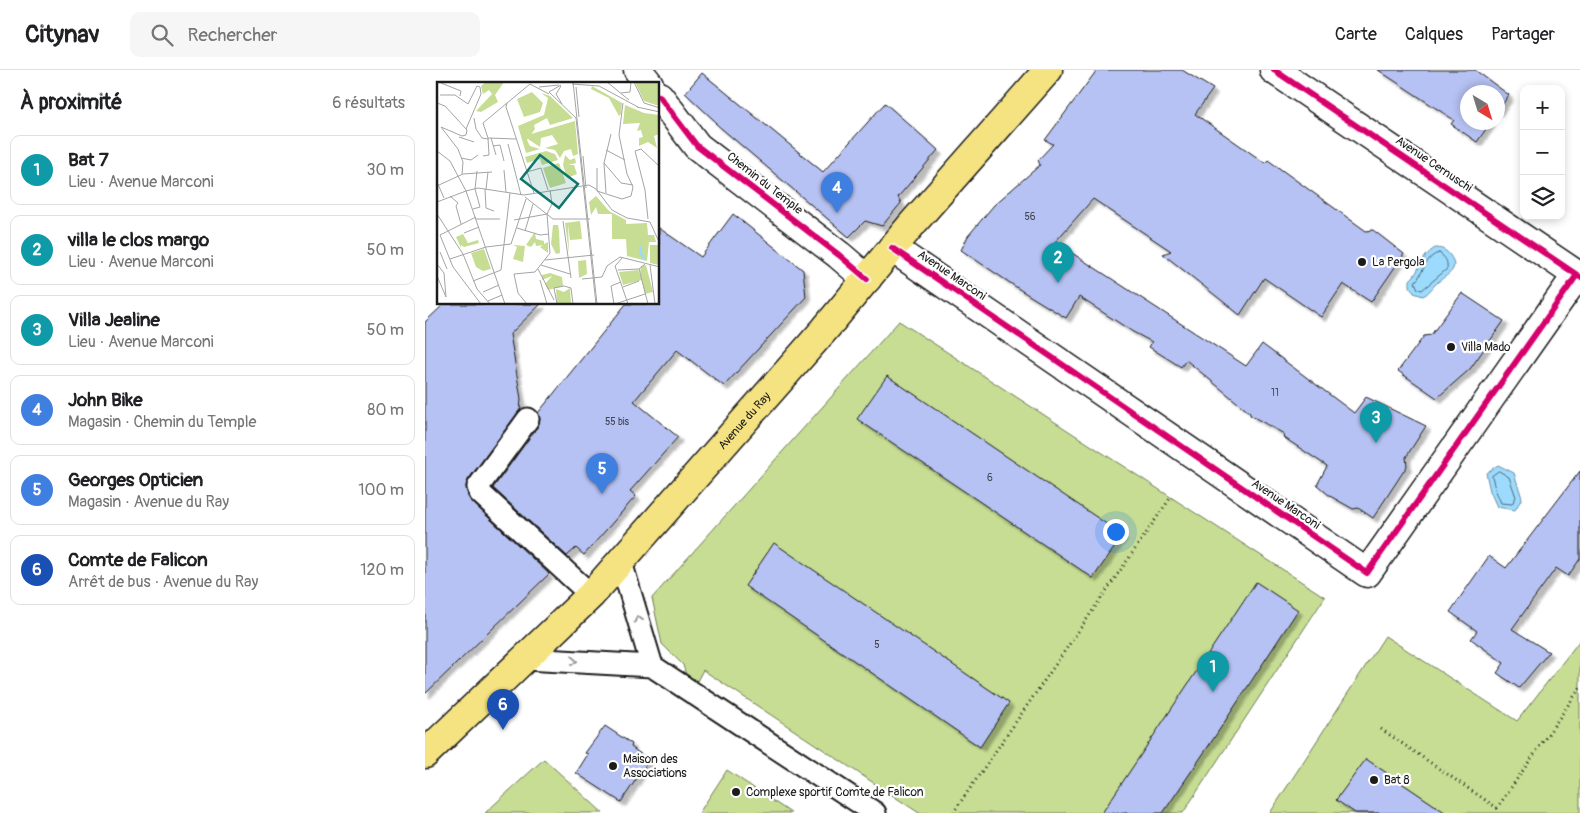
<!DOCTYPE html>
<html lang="fr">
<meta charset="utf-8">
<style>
body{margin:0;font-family:Pangolin,sans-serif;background:#f6f6f6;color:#202124}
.controls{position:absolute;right:15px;top:15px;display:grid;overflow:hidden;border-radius:10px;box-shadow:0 2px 8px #0003}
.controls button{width:45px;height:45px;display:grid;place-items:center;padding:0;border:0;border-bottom:1px solid #e0e0e0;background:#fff;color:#202124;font:25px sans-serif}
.compass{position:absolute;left:1035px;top:15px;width:45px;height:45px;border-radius:50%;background:#fff;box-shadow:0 2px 8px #0003;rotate:142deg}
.you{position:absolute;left:690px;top:461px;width:18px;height:18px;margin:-12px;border:4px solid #fff;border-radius:50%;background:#1a73e8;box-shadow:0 0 0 8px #1a73e833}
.badge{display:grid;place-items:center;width:32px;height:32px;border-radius:50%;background:#db2777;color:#fff;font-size:16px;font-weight:700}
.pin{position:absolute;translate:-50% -41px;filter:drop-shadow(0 1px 2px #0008)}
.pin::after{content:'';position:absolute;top:26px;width:18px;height:15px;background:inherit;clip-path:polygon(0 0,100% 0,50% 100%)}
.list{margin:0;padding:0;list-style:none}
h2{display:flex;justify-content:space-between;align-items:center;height:65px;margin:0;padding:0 20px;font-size:21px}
h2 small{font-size:16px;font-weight:400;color:#757577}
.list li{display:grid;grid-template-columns:32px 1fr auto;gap:15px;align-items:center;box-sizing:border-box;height:70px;margin:0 10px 10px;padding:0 10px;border:1px solid #e0e0e0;border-radius:10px}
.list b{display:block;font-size:19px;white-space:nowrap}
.list p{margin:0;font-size:16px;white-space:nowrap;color:#757577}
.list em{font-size:16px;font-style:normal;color:#757577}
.icon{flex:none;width:28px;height:28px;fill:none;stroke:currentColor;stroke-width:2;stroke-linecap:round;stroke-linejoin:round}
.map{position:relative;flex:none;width:1155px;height:743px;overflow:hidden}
header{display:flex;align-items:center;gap:30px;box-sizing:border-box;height:70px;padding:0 25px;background:#fff;border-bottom:1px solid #e0e0e0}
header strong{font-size:24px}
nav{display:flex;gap:28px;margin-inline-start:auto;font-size:18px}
.search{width:350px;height:45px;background:#f6f6f6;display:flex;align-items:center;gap:12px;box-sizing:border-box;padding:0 18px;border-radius:10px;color:#757577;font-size:19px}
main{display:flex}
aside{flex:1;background:#fff}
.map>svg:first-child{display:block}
.green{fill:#c6dd93;stroke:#717c58}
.water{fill:#9cdbfd;stroke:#698fa3}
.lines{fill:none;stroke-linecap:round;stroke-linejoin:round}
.shore{stroke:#4f6876;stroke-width:1}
.building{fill:#b6c2f3;stroke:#1c1c1c;filter:url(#shadow)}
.service-casing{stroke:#1c1c1c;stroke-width:25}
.minor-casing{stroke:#1c1c1c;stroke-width:31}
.primary-casing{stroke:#1c1c1c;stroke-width:31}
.path{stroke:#1c1c1c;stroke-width:3;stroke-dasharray:1 4;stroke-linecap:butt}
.service{stroke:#fff;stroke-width:21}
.minor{stroke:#fff;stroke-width:28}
.primary{stroke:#f5e382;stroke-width:28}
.cycleway-casing{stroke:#fff;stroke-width:9}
.cycleway{stroke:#d6006c;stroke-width:6}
.oneway{stroke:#999}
.poi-dot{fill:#1c1c1c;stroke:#fff;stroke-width:2}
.labels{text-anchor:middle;stroke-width:4.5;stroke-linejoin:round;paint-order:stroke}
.number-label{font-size:10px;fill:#424652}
.street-label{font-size:12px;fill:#1c1c1c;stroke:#fff}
.poi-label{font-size:12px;fill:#1c1c1c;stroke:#fff;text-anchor:start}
.inset-river{fill:none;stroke:#9cdbfd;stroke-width:2.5}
.inset-road{fill:none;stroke:#a4a4a4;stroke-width:1}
.view{fill:#0f766e;fill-opacity:0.15;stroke:#0f766e;stroke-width:2.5}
.inset-edge{fill:none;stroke:#1c1c1c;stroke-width:2.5}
</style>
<header>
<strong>Citynav</strong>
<div class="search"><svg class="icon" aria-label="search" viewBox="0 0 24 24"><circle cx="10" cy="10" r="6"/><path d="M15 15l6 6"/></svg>Rechercher</div>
<nav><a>Carte</a><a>Calques</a><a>Partager</a></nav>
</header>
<main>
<aside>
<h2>À proximité<small>6 résultats</small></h2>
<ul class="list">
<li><span class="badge" style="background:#0f9aa8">1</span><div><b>Bat 7</b><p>Lieu · Avenue Marconi</p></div><em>30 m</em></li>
<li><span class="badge" style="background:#0f9aa8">2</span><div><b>villa le clos margo</b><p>Lieu · Avenue Marconi</p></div><em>50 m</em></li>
<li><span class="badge" style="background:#0f9aa8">3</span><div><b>Villa Jealine</b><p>Lieu · Avenue Marconi</p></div><em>50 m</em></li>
<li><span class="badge" style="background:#3f7fe0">4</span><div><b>John Bike</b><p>Magasin · Chemin du Temple</p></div><em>80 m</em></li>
<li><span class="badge" style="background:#3f7fe0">5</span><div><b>Georges Opticien</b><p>Magasin · Avenue du Ray</p></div><em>100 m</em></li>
<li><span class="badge" style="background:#1a4fb4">6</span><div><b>Comte de Falicon</b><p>Arrêt de bus · Avenue du Ray</p></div><em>120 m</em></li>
</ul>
</aside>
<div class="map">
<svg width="1155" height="743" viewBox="0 0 1155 743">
<defs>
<filter id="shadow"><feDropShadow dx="4.5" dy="4.5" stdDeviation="1" flood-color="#0004"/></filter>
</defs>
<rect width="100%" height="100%" fill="#fff"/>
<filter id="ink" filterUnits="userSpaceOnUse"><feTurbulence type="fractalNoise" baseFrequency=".02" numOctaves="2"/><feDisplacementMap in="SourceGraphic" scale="10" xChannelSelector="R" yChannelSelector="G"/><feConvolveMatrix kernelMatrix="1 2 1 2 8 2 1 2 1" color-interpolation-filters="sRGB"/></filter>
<g filter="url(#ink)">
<!-- green -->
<path class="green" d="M 474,251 L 900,527 L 758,743 L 494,743 L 278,600 L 266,622 L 258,595 L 237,574 L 227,528 Z
M 960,566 L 1092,651 L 1155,570 L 1155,743 L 845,743 Z
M 119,689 L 178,743 L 60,743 Z
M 302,700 L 366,743 L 274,743 Z"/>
<!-- water -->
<path class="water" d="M 1010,178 C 1015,178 1020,179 1024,184 C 1038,202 1018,205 1010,215 C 1005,220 1004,223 998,226 L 989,223 L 985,216 L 985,210 C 996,200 995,187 1010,178 Z
M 1073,395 L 1089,403 L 1097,428 L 1090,440 L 1072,437 L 1065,421 L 1061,403 Z"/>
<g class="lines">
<!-- shore -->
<path class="shore" d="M 1014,183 C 1020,187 1023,191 1022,199 L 997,220 L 993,219 L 990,212 C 999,203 1000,186 1014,183 Z
M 1074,401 L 1084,407 L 1091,427 L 1087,434 L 1076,433 L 1070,419 L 1067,406 Z"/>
</g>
<!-- building -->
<path class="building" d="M 672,0 L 757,0 L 788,19 L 770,44 L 840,93 L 843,90 L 941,161 L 948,160 L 979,184 L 946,232 L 918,214 L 896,247 L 839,208 L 815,245 L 738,184 L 746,181 L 668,129 L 630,172 L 821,296 L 837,274 L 929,343 L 941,327 L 1001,356 L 981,387 L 982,396 L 948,448 L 933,438 L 928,439 L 905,426 L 892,415 L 902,396 L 858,367 L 859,364 L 825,345 L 825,343 L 761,290 L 756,297 L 724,277 L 727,272 L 708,262 L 654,227 L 641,248 L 597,221 L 536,180 L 543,166 L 569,135 L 615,95 L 613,90 L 628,74 L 620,70 Z
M 953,0 L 1050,0 L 1084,25 L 1072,42 L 1072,22 L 1042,22 L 1042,52 L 1066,52 L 1052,72 L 1026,54 L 1029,50 Z
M 277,3 L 398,102 L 460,33 L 513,80 L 473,127 L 476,133 L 457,156 L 440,151 L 424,167 L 290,53 L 291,52 L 260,23 Z
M 308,144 L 378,200 L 381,227 L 299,316 L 252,280 L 209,331 L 253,367 L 205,421 L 211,426 L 159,485 L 151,478 L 142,486 L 68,418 L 113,356 L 115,350 L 113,343 L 201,234 L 234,234 L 234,158 L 276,187 Z
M 1037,223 L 1079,251 L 1045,299 L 1012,328 L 973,301 L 999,266 L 1006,265 Z
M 19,234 L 116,234 L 85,264 L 96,329 L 95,340 L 43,410 L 41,416 L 43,427 L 47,432 L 124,504 L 0,624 L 0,252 Z
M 462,306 L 698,465 L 668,508 L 432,349 Z
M 1155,401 L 1155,489 L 1143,506 L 1131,498 L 1087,559 L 1124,582 L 1094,618 L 1072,603 L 1079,593 L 1046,569 L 1052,561 L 1025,542 L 1064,486 L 1081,498 Z
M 349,473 L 584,633 L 555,677 L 320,516 Z
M 831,512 L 873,540 L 789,668 L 738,743 L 677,743 Z
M 180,656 L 207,674 L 206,677 L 224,690 L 196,732 L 151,703 L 163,684 L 160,683 Z
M 941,689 L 1021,743 L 930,743 L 911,730 Z"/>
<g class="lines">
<defs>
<path id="service" d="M 103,349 L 53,417 L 55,423 L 166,525
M 196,492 L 227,596
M 100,589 L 227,596 L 450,743"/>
<path id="minor" d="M 213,0 L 224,14
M 849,0 L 1155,207
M 234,26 L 272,76 L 414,185 L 442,209
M 467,178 L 942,503 L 1152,205"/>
<g id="primary">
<path id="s1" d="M 0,684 L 166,525 L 400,259 L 488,153 L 623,0"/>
</g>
</defs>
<!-- service casing -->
<use href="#service" class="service-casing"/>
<!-- minor casing -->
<use href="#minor" class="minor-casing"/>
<!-- primary casing -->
<use href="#primary" class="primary-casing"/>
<!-- path -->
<path class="path" d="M 956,659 L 1072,738 L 1155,618
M 528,743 L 746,427"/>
<!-- service -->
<use href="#service" class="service"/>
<!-- minor -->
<use href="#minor" class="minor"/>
<!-- primary -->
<use href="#primary" class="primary"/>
<defs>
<path id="cycleway" d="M 849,0 L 1155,207
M 234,26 L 272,76 L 414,185 L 442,209
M 467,178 L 942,503 L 1152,205"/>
</defs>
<!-- cycleway casing -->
<use href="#cycleway" class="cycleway-casing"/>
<!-- cycleway -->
<use href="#cycleway" class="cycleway"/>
</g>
<!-- one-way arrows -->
<defs><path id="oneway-chevron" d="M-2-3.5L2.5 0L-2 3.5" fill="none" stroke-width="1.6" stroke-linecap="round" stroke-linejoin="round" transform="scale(1.25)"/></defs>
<g class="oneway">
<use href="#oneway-chevron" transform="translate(213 549) rotate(-107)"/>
<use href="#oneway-chevron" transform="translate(149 591) rotate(3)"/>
</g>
</g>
<!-- markers -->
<g class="poi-dot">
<circle cx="937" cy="192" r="5"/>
<circle cx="1026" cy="277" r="5"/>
<circle cx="188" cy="696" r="5"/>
<circle cx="949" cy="710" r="5"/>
<circle cx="311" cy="722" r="5"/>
</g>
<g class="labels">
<!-- number labels -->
<g class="number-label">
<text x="605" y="150">56</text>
<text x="850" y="326">11</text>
<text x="192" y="355">55 bis</text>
<text x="565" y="411">6</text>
<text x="452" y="578">5</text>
</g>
<!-- street labels -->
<g class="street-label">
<text transform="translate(1009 94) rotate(34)" y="4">Avenue Cernuschi</text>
<text transform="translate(340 113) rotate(38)" y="4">Chemin du Temple</text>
<text transform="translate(527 205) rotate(34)" y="4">Avenue Marconi</text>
<text dy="4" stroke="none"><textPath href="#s1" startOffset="462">Avenue du Ray</textPath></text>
<text transform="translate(861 434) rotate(34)" y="4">Avenue Marconi</text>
</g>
<!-- poi labels -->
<g class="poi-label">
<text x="947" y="196">La Pergola</text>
<text x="1036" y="281">Villa Mado</text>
<text x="198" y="693">Maison des<tspan x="198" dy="14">Associations</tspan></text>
<text x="959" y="714">Bat 8</text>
<text x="321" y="726">Complexe sportif Comte de Falicon</text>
</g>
</g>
<!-- overview -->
<g transform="translate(12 12)">
<rect width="222" height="222" fill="#fff"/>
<path d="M 49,0 L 67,0 L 58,13 L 61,20 L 44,30 L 39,29 L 55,12 L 52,8 L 46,12 L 44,4 ZM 198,0 L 222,0 L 222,24 L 207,19 ZM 155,4 L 185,21 L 184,32 L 182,34 L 172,16 L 154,7 ZM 95,10 L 106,21 L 103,30 L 87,35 L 80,17 ZM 104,11 L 113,14 L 136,36 L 113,43 L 110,36 L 97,43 L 98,47 L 90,58 L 93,64 L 103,67 L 89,71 L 81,44 L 107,33 L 111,16 ZM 188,23 L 207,31 L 222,33 L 222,52 L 217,54 L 220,66 L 211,60 L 202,64 L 202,56 L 206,55 L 204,48 L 200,49 L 203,41 L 186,42 ZM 138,39 L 141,72 L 136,74 L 134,67 L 127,69 L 123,76 L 118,68 L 108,66 L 121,62 L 115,53 L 104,56 L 103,65 L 91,57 L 94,52 ZM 109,69 L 118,72 L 121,78 L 105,83 L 103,77 L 90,81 L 88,75 ZM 128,73 L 133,78 L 138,76 L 139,81 L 131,83 L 137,83 L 140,92 L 130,96 L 126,83 ZM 122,81 L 129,101 L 113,106 L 106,86 ZM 159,114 L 172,129 L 189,138 L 189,142 L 210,141 L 211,153 L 217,153 L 219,160 L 212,160 L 210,179 L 190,174 L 189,157 L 175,157 L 175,132 L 161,132 L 159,125 L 154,133 L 152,120 ZM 143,139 L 145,157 L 133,158 L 131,142 L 132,171 L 128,141 ZM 116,143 L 121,143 L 122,149 L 123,171 L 119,172 L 114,162 ZM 98,150 L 99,157 L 107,159 L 107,162 L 111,160 L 111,171 L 103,165 L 106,163 L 99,164 L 98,160 L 94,165 L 89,163 ZM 26,152 L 31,161 L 41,158 L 42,161 L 27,165 L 24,163 L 24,166 L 19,155 ZM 76,163 L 88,164 L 86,180 L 76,177 L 80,165 ZM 213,163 L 221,163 L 222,183 L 213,181 ZM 47,167 L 54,187 L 46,189 L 39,185 L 34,171 ZM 149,178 L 150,192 L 142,196 L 141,179 ZM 209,183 L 216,210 L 208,212 L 203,190 L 204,184 ZM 201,188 L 205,198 L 186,203 L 182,190 ZM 113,191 L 125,195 L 126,204 L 111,208 L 108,202 L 115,194 L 105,198 L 105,193 ZM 133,206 L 134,222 L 120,222 L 119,207 L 127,210 Z" fill="#c6dd93"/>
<path class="inset-river" d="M 204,163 L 203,170 L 208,178"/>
<path class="inset-road" d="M 136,0 L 160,222M 170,0 L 192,18M 197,0 L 207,21 L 223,26M 4,1 L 24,9 L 23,14M 93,2 L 112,12M 135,2 L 162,4 L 201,25M 124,3 L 112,10 L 139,36 L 159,222M 124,4 L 119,12 L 125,22M 102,5 L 122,3M 139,5 L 142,35M 184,11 L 193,10 L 194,0M 3,13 L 18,13 L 31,22 L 40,4 L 43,5 L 44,12 L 29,47M 0,21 L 8,24 L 30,48 L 29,53 L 25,54 L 4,45 L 21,67 L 26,80 L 25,92M 70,21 L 69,25 L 97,111M 200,25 L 223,30M 37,36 L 39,47 L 45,56 L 51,57M 22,55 L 37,60M 54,56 L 59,73M 79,57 L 51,56 L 46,41 L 93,2M 71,62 L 84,113M 56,64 L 63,63 L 67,79M 169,68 L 188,78M 0,69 L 13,79 L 29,109 L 0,120M 46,74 L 52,73 L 51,56M 146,74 L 149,106M 24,76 L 34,78 L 41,73M 167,81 L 184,101 L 196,103M 160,86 L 160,109 L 185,117 L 194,114 L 196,105 L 190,92 L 182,53 L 186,21M 67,88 L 69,110M 90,90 L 104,86 L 111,108M 0,100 L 7,116M 2,103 L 26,92 L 55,90M 48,107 L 49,126 L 57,129M 49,107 L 51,90M 169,111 L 167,81 L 174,52M 13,114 L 21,121 L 19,124 L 24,142M 88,115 L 116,137 L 153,137M 36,127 L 43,125 L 38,107 L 40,89M 0,132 L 26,172 L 40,207 L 53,222M 110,132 L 115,122 L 113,108M 39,135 L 3,153 L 16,185 L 44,222M 39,137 L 63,137M 211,137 L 208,108 L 198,69 L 204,67 L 223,85M 77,138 L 110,132M 126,139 L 134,196M 213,140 L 223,162M 80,146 L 103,153 L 112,152M 88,149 L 96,122M 27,151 L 42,145M 3,170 L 10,187M 186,175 L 178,184 L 191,222M 13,177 L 49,165 L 74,162 L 89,117M 108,178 L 157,173M 0,182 L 7,191 L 9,215 L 0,194M 208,182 L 202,187 L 211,222M 104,183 L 133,192M 213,183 L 218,222M 101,187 L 117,218M 181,188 L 202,187M 145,197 L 165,195 L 170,184 L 183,175 L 223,185M 103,198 L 110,222M 36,199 L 64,188 L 73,111M 186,205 L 202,199M 46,210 L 62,203M 51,219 L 65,213M 68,222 L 29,109 L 41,106 L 87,113 L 152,103 L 159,107 L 175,128 L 190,136 L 213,140M 90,222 L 81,211 L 77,192 L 98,190 L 113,171 L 110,132M 120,222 L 117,206 L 127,204 L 134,206 L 136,222M 177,222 L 174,204 L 184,200M 178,222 L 208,212"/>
<path class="view" d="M 103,73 L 141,102 L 122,126 L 84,97 Z"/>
<rect width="222" height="222" class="inset-edge"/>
</g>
</svg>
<div class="controls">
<button>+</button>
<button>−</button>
<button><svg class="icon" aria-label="layers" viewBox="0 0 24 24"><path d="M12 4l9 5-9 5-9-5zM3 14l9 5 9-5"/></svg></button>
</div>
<svg class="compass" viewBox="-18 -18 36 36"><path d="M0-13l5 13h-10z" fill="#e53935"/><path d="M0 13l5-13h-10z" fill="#757577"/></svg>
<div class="you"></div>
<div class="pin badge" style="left:788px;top:622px;background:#0f9aa8">1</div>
<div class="pin badge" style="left:633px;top:213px;background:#0f9aa8">2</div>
<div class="pin badge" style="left:951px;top:373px;background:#0f9aa8">3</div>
<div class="pin badge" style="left:412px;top:143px;background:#3f7fe0">4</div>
<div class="pin badge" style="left:177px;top:424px;background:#3f7fe0">5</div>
<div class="pin badge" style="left:78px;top:660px;background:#1a4fb4">6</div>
</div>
</main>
